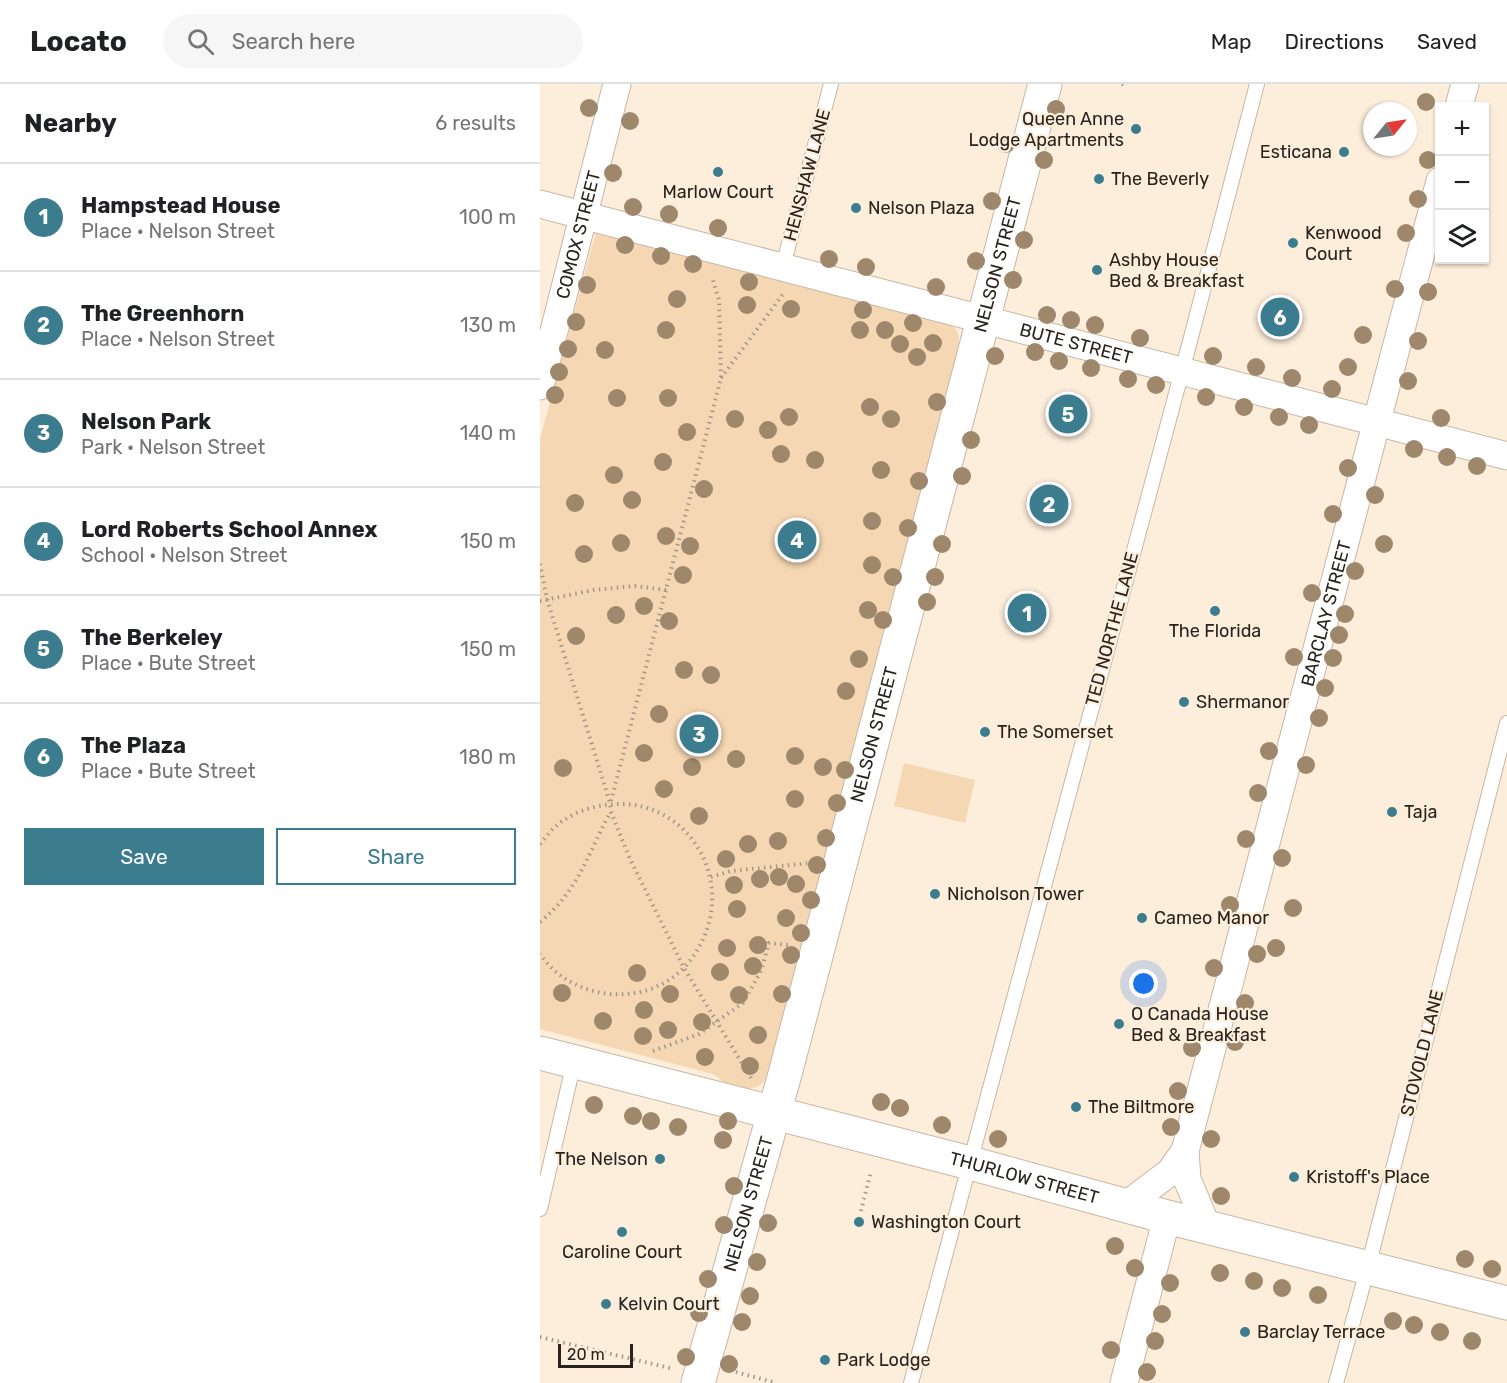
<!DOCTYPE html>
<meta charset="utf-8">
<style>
body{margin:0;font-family:Rubik,sans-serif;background:#f6f6f6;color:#202124}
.controls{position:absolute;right:18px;top:18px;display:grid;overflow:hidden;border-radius:0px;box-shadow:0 2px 4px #0004}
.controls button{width:54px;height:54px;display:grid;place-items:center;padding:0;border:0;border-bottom:2px solid #e0e0e0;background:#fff;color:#202124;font:30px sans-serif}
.compass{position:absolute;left:823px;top:18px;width:54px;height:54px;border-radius:50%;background:#fff;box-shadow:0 2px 4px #0004;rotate:60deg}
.scale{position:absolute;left:18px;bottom:15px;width:75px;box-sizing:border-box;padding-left:6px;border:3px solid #29231d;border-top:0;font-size:16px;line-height:21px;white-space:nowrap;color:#29231d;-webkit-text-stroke:4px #fdeddb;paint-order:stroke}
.you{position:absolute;left:604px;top:900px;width:21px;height:21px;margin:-15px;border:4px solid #fff;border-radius:50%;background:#1a73e8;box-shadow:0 0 0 9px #1a73e833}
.badge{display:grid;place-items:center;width:39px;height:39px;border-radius:50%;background:#3b7d8f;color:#fff;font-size:20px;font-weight:700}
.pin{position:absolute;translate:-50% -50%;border:3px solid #fff;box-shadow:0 2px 6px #0006}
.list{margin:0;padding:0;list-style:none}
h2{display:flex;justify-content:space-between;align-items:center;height:78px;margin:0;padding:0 24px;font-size:26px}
h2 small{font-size:20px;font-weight:400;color:#757577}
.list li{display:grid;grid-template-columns:39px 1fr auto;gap:18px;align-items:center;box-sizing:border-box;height:108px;padding:0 24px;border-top:2px solid #e0e0e0}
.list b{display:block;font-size:22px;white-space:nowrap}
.list p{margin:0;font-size:20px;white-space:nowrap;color:#757577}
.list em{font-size:20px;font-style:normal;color:#757577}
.actions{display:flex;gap:12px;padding:18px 24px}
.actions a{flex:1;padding:14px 0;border:2px solid #3b7d8f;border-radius:0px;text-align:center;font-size:21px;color:#3b7d8f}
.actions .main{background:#3b7d8f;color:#fff}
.icon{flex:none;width:33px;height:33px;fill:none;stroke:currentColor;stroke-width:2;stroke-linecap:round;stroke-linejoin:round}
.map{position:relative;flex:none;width:967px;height:1299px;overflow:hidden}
header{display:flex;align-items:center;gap:36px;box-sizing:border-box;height:84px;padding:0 30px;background:#fff;border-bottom:2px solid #e0e0e0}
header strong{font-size:28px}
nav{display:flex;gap:33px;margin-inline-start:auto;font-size:21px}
.search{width:420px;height:54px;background:#f6f6f6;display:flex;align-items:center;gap:15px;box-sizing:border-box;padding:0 21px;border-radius:33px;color:#757577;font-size:22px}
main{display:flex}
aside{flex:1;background:#fff}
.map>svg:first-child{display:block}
.green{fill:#f5d7b3}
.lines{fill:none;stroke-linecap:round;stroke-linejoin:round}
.lane-casing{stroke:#c6b7a5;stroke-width:16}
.street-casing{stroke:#c6b7a5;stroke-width:29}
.secondary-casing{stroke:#c6b7a5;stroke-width:35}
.path{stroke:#a3978a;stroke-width:4;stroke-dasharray:1.5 4.5;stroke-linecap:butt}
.lane{stroke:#fff;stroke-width:14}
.street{stroke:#fff;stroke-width:27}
.secondary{stroke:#fff;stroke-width:33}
.tree{fill:#9e876a}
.poi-dot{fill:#3b7d8f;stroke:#fdeddb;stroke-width:2}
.labels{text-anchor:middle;stroke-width:4.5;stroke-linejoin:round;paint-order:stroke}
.poi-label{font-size:18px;fill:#29231d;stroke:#fdeddb;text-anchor:start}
.street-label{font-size:18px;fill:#29231d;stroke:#fdeddb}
</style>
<header>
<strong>Locato</strong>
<div class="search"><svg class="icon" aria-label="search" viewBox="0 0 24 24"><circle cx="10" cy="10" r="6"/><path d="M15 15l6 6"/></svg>Search here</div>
<nav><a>Map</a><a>Directions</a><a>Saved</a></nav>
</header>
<main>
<aside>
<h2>Nearby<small>6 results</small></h2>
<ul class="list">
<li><span class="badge">1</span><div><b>Hampstead House</b><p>Place · Nelson Street</p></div><em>100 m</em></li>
<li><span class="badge">2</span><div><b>The Greenhorn</b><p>Place · Nelson Street</p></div><em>130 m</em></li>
<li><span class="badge">3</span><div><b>Nelson Park</b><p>Park · Nelson Street</p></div><em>140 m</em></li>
<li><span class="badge">4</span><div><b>Lord Roberts School Annex</b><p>School · Nelson Street</p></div><em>150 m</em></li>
<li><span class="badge">5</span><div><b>The Berkeley</b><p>Place · Bute Street</p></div><em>150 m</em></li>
<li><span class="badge">6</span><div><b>The Plaza</b><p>Place · Bute Street</p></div><em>180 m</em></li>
</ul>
<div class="actions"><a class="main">Save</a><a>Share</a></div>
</aside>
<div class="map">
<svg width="967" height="1299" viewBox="0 0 967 1299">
<rect width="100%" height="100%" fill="#fdeddb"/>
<!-- green -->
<path class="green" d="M 56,148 L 409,240 C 419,245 419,252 419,262 L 228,993 C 216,1008 204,1006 187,1004 L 179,994 L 173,990 L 0,945 L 0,355 Z
M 364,679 L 435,696 L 425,739 L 354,722 Z"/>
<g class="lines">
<defs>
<path id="lane" d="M 243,182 L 291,0
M 0,1125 L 34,978
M 371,1299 L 649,261 L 717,0
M 796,1299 L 828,1183 L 967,639"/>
<g id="street">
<path d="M 919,22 L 925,0"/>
<path id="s1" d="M 0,120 L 967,372"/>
<path id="s2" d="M 0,302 L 77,0"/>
<path d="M 645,1067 L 647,1095 L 667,1143"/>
<path id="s3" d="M 585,1122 L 630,1088 L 645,1067 L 900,97"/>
<path d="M 584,1299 L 627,1133"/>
</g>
<g id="secondary">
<path id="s4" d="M 0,969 L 430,1079 L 627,1133 L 967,1219"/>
<path id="s5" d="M 158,1299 L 245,990 L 505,0"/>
</g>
</defs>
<!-- lane casing -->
<use href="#lane" class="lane-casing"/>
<!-- street casing -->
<use href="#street" class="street-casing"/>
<!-- secondary casing -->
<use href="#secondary" class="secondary-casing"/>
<!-- path -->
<path class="path" d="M 582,0 L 585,1
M 181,294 L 243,210
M 0,480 L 7,515 L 70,719 L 71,728 L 90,775 L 144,884 L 211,994
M 0,517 L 54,506 L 95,502 L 126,506
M 71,717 L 181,294 L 179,216 L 172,193
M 0,760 C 5,755 9,748 15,743 C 26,733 41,726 55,723 C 144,701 206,800 152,874 C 137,895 113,908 87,910 C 53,913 19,898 0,870
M 171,793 L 191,787 L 270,779
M 0,838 C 39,806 47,771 70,729
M 113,967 L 159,950 L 203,919 L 221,887 L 229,859 L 248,861
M 321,1127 L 331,1087
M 0,1253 L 134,1285
M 196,1288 L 236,1299"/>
<!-- lane -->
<use href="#lane" class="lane"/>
<!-- street -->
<use href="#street" class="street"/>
<!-- secondary -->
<use href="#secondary" class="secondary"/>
</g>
<!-- trees -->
<g class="tree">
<circle cx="886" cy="18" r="9"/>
<circle cx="49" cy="24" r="9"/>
<circle cx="516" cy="25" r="9"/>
<circle cx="90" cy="37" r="9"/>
<circle cx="466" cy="60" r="9"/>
<circle cx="504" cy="76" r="9"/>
<circle cx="888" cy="76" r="9"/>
<circle cx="73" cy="89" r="9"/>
<circle cx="878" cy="115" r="9"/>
<circle cx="452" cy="117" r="9"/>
<circle cx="93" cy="123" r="9"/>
<circle cx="129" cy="130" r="9"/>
<circle cx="178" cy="144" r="9"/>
<circle cx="866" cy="149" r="9"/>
<circle cx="484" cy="156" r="9"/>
<circle cx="85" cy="161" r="9"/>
<circle cx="121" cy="172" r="9"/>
<circle cx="289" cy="175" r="9"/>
<circle cx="436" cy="177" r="9"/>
<circle cx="153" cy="180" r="9"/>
<circle cx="326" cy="183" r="9"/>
<circle cx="473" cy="196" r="9"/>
<circle cx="209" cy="198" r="9"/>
<circle cx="47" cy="201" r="9"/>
<circle cx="396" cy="203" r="9"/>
<circle cx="855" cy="205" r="9"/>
<circle cx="888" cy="208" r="9"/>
<circle cx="137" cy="215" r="9"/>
<circle cx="207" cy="221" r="9"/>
<circle cx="251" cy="225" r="9"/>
<circle cx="323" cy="226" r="9"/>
<circle cx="507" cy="231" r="9"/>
<circle cx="531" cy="236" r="9"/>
<circle cx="36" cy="238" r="9"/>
<circle cx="373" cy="239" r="9"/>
<circle cx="555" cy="241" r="9"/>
<circle cx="126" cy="246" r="9"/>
<circle cx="320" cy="246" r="9"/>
<circle cx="345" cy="246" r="9"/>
<circle cx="823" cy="251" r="9"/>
<circle cx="600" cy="254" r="9"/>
<circle cx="878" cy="257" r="9"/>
<circle cx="393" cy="259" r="9"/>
<circle cx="360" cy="260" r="9"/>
<circle cx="28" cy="265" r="9"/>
<circle cx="65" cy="266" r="9"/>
<circle cx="495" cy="268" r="9"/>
<circle cx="455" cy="272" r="9"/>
<circle cx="673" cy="272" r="9"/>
<circle cx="377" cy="273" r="9"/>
<circle cx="519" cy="277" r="9"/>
<circle cx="716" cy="283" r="9"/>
<circle cx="808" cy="283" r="9"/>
<circle cx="551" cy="284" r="9"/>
<circle cx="19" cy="288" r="9"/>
<circle cx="752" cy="294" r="9"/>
<circle cx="588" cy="295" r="9"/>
<circle cx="868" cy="297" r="9"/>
<circle cx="616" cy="301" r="9"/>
<circle cx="792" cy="305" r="9"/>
<circle cx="15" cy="311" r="9"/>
<circle cx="666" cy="313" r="9"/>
<circle cx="77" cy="314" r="9"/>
<circle cx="128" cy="314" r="9"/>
<circle cx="397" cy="318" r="9"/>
<circle cx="330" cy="323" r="9"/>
<circle cx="704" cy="323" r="9"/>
<circle cx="249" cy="333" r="9"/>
<circle cx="739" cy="333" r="9"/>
<circle cx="901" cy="334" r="9"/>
<circle cx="195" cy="335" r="9"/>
<circle cx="351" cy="335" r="9"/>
<circle cx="769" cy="341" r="9"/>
<circle cx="228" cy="346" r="9"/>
<circle cx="147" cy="348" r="9"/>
<circle cx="431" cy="356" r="9"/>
<circle cx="874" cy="365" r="9"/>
<circle cx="241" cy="370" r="9"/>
<circle cx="907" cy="373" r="9"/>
<circle cx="275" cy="376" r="9"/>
<circle cx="123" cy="378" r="9"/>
<circle cx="937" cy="382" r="9"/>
<circle cx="808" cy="384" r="9"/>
<circle cx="341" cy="386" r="9"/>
<circle cx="74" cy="391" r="9"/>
<circle cx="422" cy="392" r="9"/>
<circle cx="379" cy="397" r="9"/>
<circle cx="164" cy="405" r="9"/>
<circle cx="835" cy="411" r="9"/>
<circle cx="92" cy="416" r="9"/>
<circle cx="35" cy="419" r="9"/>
<circle cx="793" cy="430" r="9"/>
<circle cx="332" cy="437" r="9"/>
<circle cx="368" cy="444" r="9"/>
<circle cx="126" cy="452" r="9"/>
<circle cx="81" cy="459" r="9"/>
<circle cx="402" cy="460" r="9"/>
<circle cx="844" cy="460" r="9"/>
<circle cx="150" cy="462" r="9"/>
<circle cx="44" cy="470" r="9"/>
<circle cx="332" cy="481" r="9"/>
<circle cx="815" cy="487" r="9"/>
<circle cx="143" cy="491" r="9"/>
<circle cx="353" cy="493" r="9"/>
<circle cx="395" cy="493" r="9"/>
<circle cx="772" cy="509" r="9"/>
<circle cx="387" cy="518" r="9"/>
<circle cx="104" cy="522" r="9"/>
<circle cx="328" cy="526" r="9"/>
<circle cx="805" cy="530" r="9"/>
<circle cx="76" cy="531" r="9"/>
<circle cx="343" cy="536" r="9"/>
<circle cx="129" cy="537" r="9"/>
<circle cx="799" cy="551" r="9"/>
<circle cx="36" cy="552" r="9"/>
<circle cx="754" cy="573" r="9"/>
<circle cx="793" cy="574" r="9"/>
<circle cx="319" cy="575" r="9"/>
<circle cx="144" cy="586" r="9"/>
<circle cx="171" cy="591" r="9"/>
<circle cx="785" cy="604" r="9"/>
<circle cx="306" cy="607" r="9"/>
<circle cx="119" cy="630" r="9"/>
<circle cx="779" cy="634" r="9"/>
<circle cx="729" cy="667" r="9"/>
<circle cx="104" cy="669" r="9"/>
<circle cx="255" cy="672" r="9"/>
<circle cx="196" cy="675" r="9"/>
<circle cx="766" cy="681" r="9"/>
<circle cx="152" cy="683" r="9"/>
<circle cx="283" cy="683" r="9"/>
<circle cx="23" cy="684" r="9"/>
<circle cx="305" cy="686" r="9"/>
<circle cx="124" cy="705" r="9"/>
<circle cx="718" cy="709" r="9"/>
<circle cx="255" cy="715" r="9"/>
<circle cx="297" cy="719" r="9"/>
<circle cx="159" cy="732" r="9"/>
<circle cx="286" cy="754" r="9"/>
<circle cx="706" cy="755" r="9"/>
<circle cx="238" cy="757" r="9"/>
<circle cx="208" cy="760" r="9"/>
<circle cx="742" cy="774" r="9"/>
<circle cx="186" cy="775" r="9"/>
<circle cx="277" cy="781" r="9"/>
<circle cx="239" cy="793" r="9"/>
<circle cx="220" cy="795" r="9"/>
<circle cx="256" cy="800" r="9"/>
<circle cx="194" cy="801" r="9"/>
<circle cx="271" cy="816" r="9"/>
<circle cx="690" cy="821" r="9"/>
<circle cx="753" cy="824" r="9"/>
<circle cx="197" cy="825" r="9"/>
<circle cx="246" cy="834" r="9"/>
<circle cx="261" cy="849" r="9"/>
<circle cx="218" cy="861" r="9"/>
<circle cx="187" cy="864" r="9"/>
<circle cx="736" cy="864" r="9"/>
<circle cx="717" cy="870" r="9"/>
<circle cx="251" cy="871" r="9"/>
<circle cx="213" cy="882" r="9"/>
<circle cx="674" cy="884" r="9"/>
<circle cx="180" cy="888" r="9"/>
<circle cx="97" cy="889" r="9"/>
<circle cx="22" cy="909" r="9"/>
<circle cx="130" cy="910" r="9"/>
<circle cx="242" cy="910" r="9"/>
<circle cx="199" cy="911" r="9"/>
<circle cx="705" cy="919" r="9"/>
<circle cx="104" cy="926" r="9"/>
<circle cx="63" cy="937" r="9"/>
<circle cx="162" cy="938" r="9"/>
<circle cx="128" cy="946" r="9"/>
<circle cx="218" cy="951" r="9"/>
<circle cx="103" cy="952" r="9"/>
<circle cx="695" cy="958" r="9"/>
<circle cx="652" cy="964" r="9"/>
<circle cx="165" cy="973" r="9"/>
<circle cx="210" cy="982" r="9"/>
<circle cx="638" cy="1007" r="9"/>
<circle cx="341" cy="1018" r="9"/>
<circle cx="54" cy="1021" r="9"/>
<circle cx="360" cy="1024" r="9"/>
<circle cx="93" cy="1032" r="9"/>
<circle cx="111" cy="1037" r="9"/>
<circle cx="188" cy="1037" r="9"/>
<circle cx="402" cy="1041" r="9"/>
<circle cx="138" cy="1043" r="9"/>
<circle cx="631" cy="1043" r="9"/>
<circle cx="458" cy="1055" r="9"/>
<circle cx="671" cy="1055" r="9"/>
<circle cx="183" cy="1056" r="9"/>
<circle cx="194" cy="1102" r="9"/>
<circle cx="681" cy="1112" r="9"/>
<circle cx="228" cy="1139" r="9"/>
<circle cx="184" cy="1141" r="9"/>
<circle cx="575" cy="1162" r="9"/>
<circle cx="925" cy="1175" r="9"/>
<circle cx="217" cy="1178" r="9"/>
<circle cx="595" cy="1184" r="9"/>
<circle cx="952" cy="1185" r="9"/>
<circle cx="680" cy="1189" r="9"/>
<circle cx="168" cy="1195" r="9"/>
<circle cx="714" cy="1197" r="9"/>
<circle cx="630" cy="1199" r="9"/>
<circle cx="742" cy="1204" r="9"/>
<circle cx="778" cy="1211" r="9"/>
<circle cx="210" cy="1212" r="9"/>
<circle cx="159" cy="1229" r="9"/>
<circle cx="622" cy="1230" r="9"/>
<circle cx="853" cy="1237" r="9"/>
<circle cx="202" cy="1238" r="9"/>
<circle cx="874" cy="1241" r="9"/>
<circle cx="900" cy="1248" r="9"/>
<circle cx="615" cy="1257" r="9"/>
<circle cx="932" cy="1257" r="9"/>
<circle cx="571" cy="1266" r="9"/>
<circle cx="146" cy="1273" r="9"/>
<circle cx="189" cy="1280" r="9"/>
<circle cx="607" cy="1288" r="9"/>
</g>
<!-- markers -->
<g class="poi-dot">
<circle cx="596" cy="45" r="6"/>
<circle cx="804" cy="68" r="6"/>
<circle cx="178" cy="88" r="6"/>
<circle cx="559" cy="95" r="6"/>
<circle cx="316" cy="124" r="6"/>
<circle cx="753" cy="159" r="6"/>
<circle cx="557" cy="186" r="6"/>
<circle cx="675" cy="527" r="6"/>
<circle cx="644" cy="618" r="6"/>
<circle cx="445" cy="648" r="6"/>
<circle cx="852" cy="728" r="6"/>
<circle cx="395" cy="810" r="6"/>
<circle cx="602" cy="834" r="6"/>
<circle cx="579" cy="940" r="6"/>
<circle cx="536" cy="1023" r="6"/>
<circle cx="120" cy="1075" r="6"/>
<circle cx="754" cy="1093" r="6"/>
<circle cx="319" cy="1138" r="6"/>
<circle cx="82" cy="1148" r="6"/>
<circle cx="66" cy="1220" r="6"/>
<circle cx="705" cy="1248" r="6"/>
<circle cx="285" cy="1276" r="6"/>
</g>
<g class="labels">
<!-- poi labels -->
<g class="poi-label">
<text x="584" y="41" text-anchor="end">Queen Anne<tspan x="584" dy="21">Lodge Apartments</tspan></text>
<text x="792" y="74" text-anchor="end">Esticana</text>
<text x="571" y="101">The Beverly</text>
<text x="178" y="114" text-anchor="middle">Marlow Court</text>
<text x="328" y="130">Nelson Plaza</text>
<text x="765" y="155">Kenwood<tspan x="765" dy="21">Court</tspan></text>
<text x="569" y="182">Ashby House<tspan x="569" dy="21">Bed &amp; Breakfast</tspan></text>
<text x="675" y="553" text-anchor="middle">The Florida</text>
<text x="656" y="624">Shermanor</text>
<text x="457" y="654">The Somerset</text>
<text x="864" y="734">Taja</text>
<text x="407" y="816">Nicholson Tower</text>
<text x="614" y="840">Cameo Manor</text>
<text x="591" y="936">O Canada House<tspan x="591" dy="21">Bed &amp; Breakfast</tspan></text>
<text x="548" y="1029">The Biltmore</text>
<text x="108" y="1081" text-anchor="end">The Nelson</text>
<text x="766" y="1099">Kristoff's Place</text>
<text x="331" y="1144">Washington Court</text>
<text x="82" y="1174" text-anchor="middle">Caroline Court</text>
<text x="78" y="1226">Kelvin Court</text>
<text x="717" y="1254">Barclay Terrace</text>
<text x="297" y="1282">Park Lodge</text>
</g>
<!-- street labels -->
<g class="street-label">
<text transform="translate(267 91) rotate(-75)" y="6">HENSHAW LANE</text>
<text dy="6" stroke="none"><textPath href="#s2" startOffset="156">COMOX STREET</textPath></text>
<text dy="6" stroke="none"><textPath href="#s5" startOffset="1158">NELSON STREET</textPath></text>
<text dy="6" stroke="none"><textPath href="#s1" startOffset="554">BUTE STREET</textPath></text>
<text dy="6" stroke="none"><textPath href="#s3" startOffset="638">BARCLAY STREET</textPath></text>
<text transform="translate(572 545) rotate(-75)" y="6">TED NORTHE LANE</text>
<text dy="6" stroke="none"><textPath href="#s5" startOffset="672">NELSON STREET</textPath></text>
<text transform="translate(882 969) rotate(-76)" y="6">STOVOLD LANE</text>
<text dy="6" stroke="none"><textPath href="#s4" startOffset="500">THURLOW STREET</textPath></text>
<text dy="6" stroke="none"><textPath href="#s5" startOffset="186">NELSON STREET</textPath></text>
</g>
</g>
</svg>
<div class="controls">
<button>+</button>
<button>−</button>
<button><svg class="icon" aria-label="layers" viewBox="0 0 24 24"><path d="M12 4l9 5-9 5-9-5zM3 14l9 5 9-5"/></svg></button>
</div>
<svg class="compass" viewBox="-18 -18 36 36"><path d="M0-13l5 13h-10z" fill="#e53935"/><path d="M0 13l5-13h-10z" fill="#757577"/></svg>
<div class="scale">20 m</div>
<div class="you"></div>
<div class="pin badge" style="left:487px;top:529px">1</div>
<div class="pin badge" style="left:509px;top:420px">2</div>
<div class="pin badge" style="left:159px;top:650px">3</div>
<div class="pin badge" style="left:257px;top:456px">4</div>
<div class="pin badge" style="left:528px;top:330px">5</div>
<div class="pin badge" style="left:740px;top:233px">6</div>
</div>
</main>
